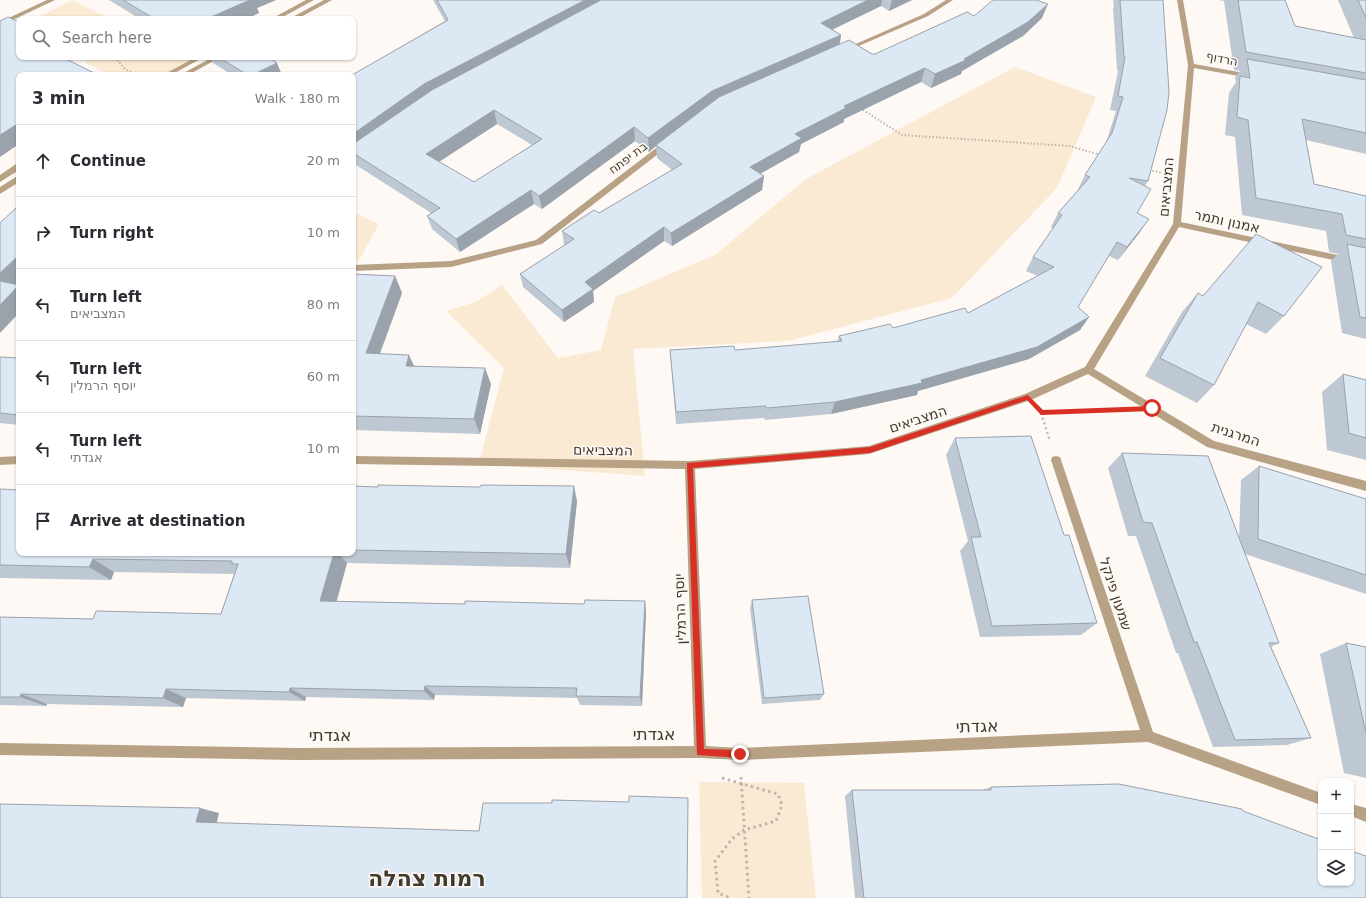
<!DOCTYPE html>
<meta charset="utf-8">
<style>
body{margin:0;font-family:"DejaVu Sans","Noto Sans Hebrew",sans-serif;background:#f2f2f3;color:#2b2b33}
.controls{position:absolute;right:12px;bottom:12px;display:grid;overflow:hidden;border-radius:8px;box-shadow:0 1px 3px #0004}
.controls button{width:36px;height:36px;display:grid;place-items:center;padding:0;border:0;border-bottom:1px solid #e1e1e2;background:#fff;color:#2b2b33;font:20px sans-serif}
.stop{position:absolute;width:12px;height:12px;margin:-9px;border:3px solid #d93025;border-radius:50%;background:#fff}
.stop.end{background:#d93025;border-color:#fff;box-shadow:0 1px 4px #0008}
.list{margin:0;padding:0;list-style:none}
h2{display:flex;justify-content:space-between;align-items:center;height:52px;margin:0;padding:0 16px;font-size:17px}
h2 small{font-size:13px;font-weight:400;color:#7c7c81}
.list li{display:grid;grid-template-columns:26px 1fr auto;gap:12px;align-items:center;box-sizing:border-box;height:72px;padding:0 16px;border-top:1px solid #e1e1e2}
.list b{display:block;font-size:15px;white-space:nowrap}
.list p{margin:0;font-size:13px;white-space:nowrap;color:#7c7c81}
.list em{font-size:13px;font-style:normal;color:#7c7c81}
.icon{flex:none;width:22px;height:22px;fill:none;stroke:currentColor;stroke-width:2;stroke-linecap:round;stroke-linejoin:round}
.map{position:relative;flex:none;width:1366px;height:898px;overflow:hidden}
.search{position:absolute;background:#fff;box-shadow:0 1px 3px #0004;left:16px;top:16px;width:340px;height:44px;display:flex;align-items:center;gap:10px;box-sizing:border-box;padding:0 14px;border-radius:8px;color:#7c7c81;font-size:15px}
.panel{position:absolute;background:#fff;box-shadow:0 1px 3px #0004;left:16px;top:72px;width:340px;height:484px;border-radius:8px}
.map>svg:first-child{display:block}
.green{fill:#fbead3}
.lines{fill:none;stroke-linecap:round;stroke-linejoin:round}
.path-far2{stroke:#bcb6af;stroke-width:2;stroke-dasharray:1.5 2;stroke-linecap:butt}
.path-far1{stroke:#bcb6af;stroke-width:2.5;stroke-dasharray:2 3;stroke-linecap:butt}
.path{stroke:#bcb6af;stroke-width:3;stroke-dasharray:2.5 3.5;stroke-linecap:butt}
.service{fill:#b7a286;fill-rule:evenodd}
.minor{fill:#b7a286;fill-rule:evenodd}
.tertiary{fill:#b7a286;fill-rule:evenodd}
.wall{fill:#bdc8d2;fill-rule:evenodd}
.shaded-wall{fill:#9aa2ab}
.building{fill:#dce8f4;stroke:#9aa2ab;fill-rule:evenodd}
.route{fill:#d93025}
.labels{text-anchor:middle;stroke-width:3;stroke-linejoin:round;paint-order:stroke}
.far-street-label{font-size:12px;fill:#423a2e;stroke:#fef9f4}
.street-label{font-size:14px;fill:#423a2e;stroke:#fef9f4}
.near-street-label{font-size:17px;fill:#423a2e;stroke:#fef9f4}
.near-district-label{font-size:22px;font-weight:bold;fill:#423a2e;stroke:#fef9f4}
</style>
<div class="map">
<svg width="1366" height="898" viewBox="0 0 1366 898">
<rect width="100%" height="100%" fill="#fef9f4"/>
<!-- green -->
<path class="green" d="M 72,0 L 110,19 L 35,19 Z
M 84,57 L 185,57 L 191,60 L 163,75 L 110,75 L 86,63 Z
M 1015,67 L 1096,97 L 1057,188 L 952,298 L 788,341 L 633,349 L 645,476 L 479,464 L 504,368 L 446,311 L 476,302 L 502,285 L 558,358 L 601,350 L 615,297 L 715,255 L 806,179 Z
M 353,212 L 379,224 L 358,262 L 353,261 Z
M 699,782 L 804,783 L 816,898 L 702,898 Z"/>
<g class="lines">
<!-- path-far2 -->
<path class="path-far2" d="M 59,17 L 65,19
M 115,57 L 125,69 L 136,75
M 860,108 L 902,135 L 1070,146 L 1100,155
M 1149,170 L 1162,173"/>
<!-- path-far1 -->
<path class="path-far1" d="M 1047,412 L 1112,410
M 1041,413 L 1050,441"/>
<!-- path -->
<path class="path" d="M 741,777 L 749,898
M 722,778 L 778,794 L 782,805 L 776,821 L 744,830 L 732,839 L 715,861 L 718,893 L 731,898"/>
<!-- service -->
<path class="service" d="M 306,0 L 314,0 L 279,19 L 271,19 Z
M 196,57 L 204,57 L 171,75 L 163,75 Z
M 16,164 L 19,164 L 19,170 L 0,182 L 0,175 Z"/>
<!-- minor -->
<path class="minor" d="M 47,0 L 55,0 L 0,26 L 0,22 Z
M 946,0 L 953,0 L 928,16 L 847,51 L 842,50 L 924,14 Z
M 1177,0 L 1183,0 L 1194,64 L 1250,74 L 1253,76 L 1250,78 L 1194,68 L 1181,222 L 1366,261 L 1366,267 L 1179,227 L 1094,369 L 1214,441 L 1366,481 L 1366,491 L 1207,447 L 1088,374 L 1031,400 L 869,454 L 695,469 L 706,746 L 740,748 L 1140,730 L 1051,460 L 1052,457 L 1056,456 L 1060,457 L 1061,460 L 1153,732 L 1321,793 L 1321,805 L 1148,742 L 740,760 L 700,758 L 296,760 L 0,755 L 0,743 L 296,748 L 694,746 L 685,469 L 353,464 L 353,456 L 690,461 L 869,446 L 1025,394 L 1085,367 L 1173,224 L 1188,65 Z
M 664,142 L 670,142 L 671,144 L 542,244 L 451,267 L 353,271 L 353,265 L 451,261 L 536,240 Z
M 19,456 L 19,464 L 0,465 L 0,457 Z
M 1351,804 L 1366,808 L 1366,822 L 1351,816 Z"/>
<!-- tertiary -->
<path class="tertiary" d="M 324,0 L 332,0 L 297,19 L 289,19 Z
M 213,57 L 221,57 L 188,75 L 180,75 Z
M 19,175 L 19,182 L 0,194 L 0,187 Z"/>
</g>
<!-- wall -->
<path class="wall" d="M 109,0 L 276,0 L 257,8 L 259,13 L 246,19 L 140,19 Z
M 433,0 L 912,0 L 889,11 L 881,6 L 832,30 L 841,35 L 840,44 L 872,54 L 875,54 L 974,16 L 1042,18 L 1023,36 L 962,71 L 961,74 L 931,88 L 921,82 L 844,119 L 844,122 L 801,144 L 799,152 L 760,174 L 764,176 L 762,190 L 672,246 L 664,241 L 593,291 L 594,302 L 564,322 L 523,287 L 520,274 L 565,245 L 564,244 L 562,231 L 599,213 L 672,170 L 657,158 L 656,146 L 649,152 L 635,141 L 542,209 L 534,204 L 460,252 L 432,229 L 427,216 L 431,213 L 353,163 L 353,75 L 445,21 ZM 497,124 L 532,145 L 474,182 L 439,162 Z
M 1113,0 L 1163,0 L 1148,181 L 1145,186 L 1137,213 L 1140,232 L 1118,260 L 1109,256 L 1078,307 L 1089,317 L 1080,330 L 1029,359 L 918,391 L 917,395 L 831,414 L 765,420 L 764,418 L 676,424 L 671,362 L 670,350 L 735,350 L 837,342 L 839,336 L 893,328 L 968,313 L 1038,276 L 1026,271 L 1033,257 L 1053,228 L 1051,227 L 1058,213 L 1079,189 L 1078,189 L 1085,175 L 1106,143 L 1116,111 L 1110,110 L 1118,71 L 1117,70 L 1113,8 L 1114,7 Z
M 1219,0 L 1285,0 L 1295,26 L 1354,38 L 1338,0 L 1366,0 L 1366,154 L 1306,140 L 1314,184 L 1366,196 L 1366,339 L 1342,333 L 1331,261 L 1338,254 L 1329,252 L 1326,231 L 1242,215 L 1235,137 L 1225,135 L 1229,93 L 1236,82 L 1235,77 L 1240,71 L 1234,70 L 1224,1 Z
M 205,57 L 268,57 L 282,75 L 232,75 L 213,63 L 210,57 L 206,59 Z
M 1256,234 L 1284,316 L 1266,334 L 1246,324 L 1214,385 L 1197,403 L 1145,376 L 1182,312 L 1198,293 L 1203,296 Z
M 353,274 L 395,276 L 402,293 L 380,354 L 414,366 L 491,384 L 480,434 L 353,430 Z
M 0,357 L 19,358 L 19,425 L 0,423 Z
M 1343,374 L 1366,380 L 1366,460 L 1327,450 L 1322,392 Z
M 955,438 L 1097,623 L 1081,635 L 980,637 L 960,551 L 968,541 L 946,455 Z
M 1122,453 L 1239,539 L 1241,480 L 1259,466 L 1366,499 L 1366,594 L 1245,554 L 1279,643 L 1271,647 L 1311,738 L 1287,745 L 1213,747 L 1178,653 L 1176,653 L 1136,536 L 1128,536 L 1108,468 Z
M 353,486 L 577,501 L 570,568 L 347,563 L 337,601 L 465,604 L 584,604 L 645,601 L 646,613 L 642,706 L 580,705 L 577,698 L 435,695 L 434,700 L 306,697 L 305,701 L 186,698 L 183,707 L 47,704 L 46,706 L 0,705 L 0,617 L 93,619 L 221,614 L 234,574 L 114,572 L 111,580 L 0,578 L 0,489 L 19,553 L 353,553 Z
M 752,600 L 824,694 L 820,700 L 762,704 L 750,608 Z
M 1346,643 L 1366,647 L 1366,778 L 1344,773 L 1320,654 Z
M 991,787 L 1243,811 L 1366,898 L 855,898 L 845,796 L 852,790 L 983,790 Z"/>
<!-- shaded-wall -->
<path class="shaded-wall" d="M 249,0 L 276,0 L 257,8 L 259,13 L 246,19 L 212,19 L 211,17 Z
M 585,0 L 613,0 L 353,152 L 353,134 L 424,84 Z
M 868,0 L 882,0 L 881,6 L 819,36 L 821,23 Z
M 892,0 L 912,0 L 889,11 Z
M 1048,4 L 1042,18 L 1023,36 L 962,71 L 961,74 L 931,88 L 935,74 L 964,59 Z
M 841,35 L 839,49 L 656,145 L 656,146 L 649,152 L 648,138 L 712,91 Z
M 205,57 L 210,57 L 206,59 Z
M 277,63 L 282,75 L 252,75 Z
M 925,68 L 921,82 L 844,119 L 844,122 L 801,144 L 799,152 L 749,180 L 750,167 L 795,134 L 844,106 Z
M 494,110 L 497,124 L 431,167 L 426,154 Z
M 19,123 L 19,144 L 0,157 L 0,135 Z
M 634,127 L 635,141 L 542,209 L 539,196 Z
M 764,176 L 762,190 L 672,246 L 671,233 Z
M 531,190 L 534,204 L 460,252 L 456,239 Z
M 1149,219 L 1140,232 L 1118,260 L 1127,247 Z
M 664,227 L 664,241 L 593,291 L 594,302 L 564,322 L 562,310 L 585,282 Z
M 19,255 L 19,281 L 7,293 L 0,286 L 0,273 Z
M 395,276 L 402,293 L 374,369 L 366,353 Z
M 19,285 L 19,313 L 0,333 L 0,305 Z
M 1089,317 L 1080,330 L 1029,359 L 918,391 L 917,395 L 831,414 L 835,402 Z
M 409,355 L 416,370 L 406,366 Z
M 485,368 L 491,384 L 480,434 L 474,419 Z
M 574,486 L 577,501 L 570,568 L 566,554 Z
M 334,553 L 338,553 L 347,563 L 333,613 L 320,601 Z
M 93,559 L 114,572 L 111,580 L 89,567 Z
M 645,601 L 646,613 L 642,706 L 640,697 Z
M 425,686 L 435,695 L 434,700 L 424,691 Z
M 290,688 L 306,697 L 305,701 L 289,692 Z
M 166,689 L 186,698 L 183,707 L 163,698 Z
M 21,694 L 47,704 L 46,706 L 20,697 Z
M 200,808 L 219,813 L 216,826 L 196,822 Z"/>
<!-- building -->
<path class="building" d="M 123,0 L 250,0 L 211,17 L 214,19 L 155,19 Z
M 437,0 L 585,0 L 424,84 L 353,134 L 353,75 L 352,75 L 448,20 Z
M 601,0 L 868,0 L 821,23 L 841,35 L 712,91 L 648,138 L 634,127 L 539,196 L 531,190 L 456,239 L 427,216 L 440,208 L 353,153 L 353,144 L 432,90 ZM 494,110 L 542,139 L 474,182 L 426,154 Z
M 993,0 L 1036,0 L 1048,4 L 1028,22 L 964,59 L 966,60 L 935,74 L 925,68 L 844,106 L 846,108 L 795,134 L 802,138 L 750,167 L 764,176 L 671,233 L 664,227 L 585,282 L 593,289 L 562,310 L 520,274 L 574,239 L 562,231 L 594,210 L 599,213 L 682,164 L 656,145 L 719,97 L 849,40 L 872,54 L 875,54 L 967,12 L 974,16 Z
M 1120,0 L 1163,0 L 1169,92 L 1167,110 L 1148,181 L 1129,178 L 1151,189 L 1137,213 L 1149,219 L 1127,247 L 1117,242 L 1078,307 L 1089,317 L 1037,347 L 921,380 L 922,383 L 835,402 L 767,408 L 766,406 L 676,412 L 670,350 L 734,346 L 735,350 L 842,341 L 839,336 L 890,324 L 893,328 L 965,308 L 968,313 L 1054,267 L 1033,257 L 1062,215 L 1058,213 L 1090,177 L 1085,175 L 1112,133 L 1123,97 L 1118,96 L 1125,57 L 1124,56 Z
M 1238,0 L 1285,0 L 1295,26 L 1366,40 L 1366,73 L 1246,52 Z
M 1358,0 L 1366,0 L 1366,18 Z
M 8,17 L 19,22 L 19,57 L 62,57 L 98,75 L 19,75 L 19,123 L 0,135 L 0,21 Z
M 218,57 L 268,57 L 277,63 L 252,75 L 248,75 Z
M 1247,59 L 1366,80 L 1366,133 L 1302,119 L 1314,184 L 1366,196 L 1366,239 L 1346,235 L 1342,214 L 1256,198 L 1248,120 L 1237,117 L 1240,76 L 1250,78 Z
M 19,205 L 19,255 L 0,273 L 0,223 Z
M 1256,234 L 1322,267 L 1284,316 L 1258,302 L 1214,385 L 1160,358 L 1198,293 L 1203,296 Z
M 1347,244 L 1366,248 L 1366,318 L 1360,317 Z
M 353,274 L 395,276 L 366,353 L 409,355 L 406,366 L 485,368 L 474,419 L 353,416 Z
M 0,281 L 19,285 L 0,305 Z
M 0,357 L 19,358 L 19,415 L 0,413 Z
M 1343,374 L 1366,380 L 1366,438 L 1349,433 Z
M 1031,436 L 1064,535 L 1069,535 L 1097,623 L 992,626 L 971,537 L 981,537 L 955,438 Z
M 1122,453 L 1208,456 L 1279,643 L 1269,643 L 1311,738 L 1235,740 L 1197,642 L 1194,642 L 1152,523 L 1143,522 Z
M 1259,466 L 1366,499 L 1366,575 L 1258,539 Z
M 378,485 L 480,487 L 481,485 L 574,486 L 566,554 L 353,550 L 353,486 L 378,487 Z
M 0,489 L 19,490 L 19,553 L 334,553 L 320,601 L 465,604 L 465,601 L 584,604 L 585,600 L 645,601 L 640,697 L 576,696 L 577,688 L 425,686 L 424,691 L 290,688 L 289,692 L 166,689 L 163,698 L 21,694 L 20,697 L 0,697 L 0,617 L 93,619 L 96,611 L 221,614 L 238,564 L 232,564 L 232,561 L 93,559 L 89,567 L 0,565 Z
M 808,596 L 824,694 L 764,698 L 752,600 Z
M 1346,643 L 1366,647 L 1366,733 Z
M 1119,784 L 1242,809 L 1243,811 L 1321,840 L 1321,883 L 1351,883 L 1351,851 L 1366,856 L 1366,898 L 864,898 L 852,790 L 991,790 L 991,787 Z
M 629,796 L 688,798 L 687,898 L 0,898 L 0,804 L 200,808 L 196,822 L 479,831 L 483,803 L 552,803 L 552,800 L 629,802 Z"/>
<!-- route -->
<path class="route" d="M 1028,395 L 1043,410 L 1152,406 L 1155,408 L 1152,411 L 1041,415 L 1027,400 L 870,453 L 693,468 L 704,749 L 740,750 L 744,754 L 740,758 L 697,755 L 687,463 L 870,447 Z"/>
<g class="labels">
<!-- far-street labels -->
<g class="far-street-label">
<text transform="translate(1222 59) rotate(11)" y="4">הרדוף</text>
<text transform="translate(628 158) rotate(-37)" y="4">בת יפתח</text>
</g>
<!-- street labels -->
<g class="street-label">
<text transform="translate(1166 187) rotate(-85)" y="5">המצביאים</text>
<text transform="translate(1227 221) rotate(12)" y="5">אמנון ותמר</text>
<text transform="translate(918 419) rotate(-18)" y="5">המצביאים</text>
<text transform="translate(1236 434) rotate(18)" y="5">המרגנית</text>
<text transform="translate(603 450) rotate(1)" y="5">המצביאים</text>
<text transform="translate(1116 594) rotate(72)" y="5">שמעון פינקל</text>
<text transform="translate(680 609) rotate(-92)" y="5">יוסף הרמלין</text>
</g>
<!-- near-street labels -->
<g class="near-street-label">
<text transform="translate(977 726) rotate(-2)" y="6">אגדתי</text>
<text x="654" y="740">אגדתי</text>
<text x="330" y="741">אגדתי</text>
</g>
<!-- near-district labels -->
<g class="near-district-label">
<text x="427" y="886">רמות צהלה</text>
</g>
</g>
</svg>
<div class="controls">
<button>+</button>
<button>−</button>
<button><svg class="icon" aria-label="layers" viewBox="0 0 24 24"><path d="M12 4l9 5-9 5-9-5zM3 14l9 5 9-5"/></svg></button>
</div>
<div class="stop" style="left:1152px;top:408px"></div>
<div class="stop end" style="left:740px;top:754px"></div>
<div class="search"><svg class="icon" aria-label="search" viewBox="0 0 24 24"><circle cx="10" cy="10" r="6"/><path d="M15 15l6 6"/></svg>Search here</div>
<section class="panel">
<h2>3 min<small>Walk · 180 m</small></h2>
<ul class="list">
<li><svg class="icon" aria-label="ahead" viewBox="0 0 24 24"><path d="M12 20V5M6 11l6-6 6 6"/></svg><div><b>Continue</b></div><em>20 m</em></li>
<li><svg class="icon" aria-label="right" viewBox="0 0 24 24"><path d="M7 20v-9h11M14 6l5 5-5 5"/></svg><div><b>Turn right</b></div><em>10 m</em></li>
<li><svg class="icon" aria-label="left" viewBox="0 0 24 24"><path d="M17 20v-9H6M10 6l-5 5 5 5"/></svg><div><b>Turn left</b><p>המצביאים</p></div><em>80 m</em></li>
<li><svg class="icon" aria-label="left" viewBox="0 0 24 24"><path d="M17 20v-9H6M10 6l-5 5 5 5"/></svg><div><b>Turn left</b><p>יוסף הרמלין</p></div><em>60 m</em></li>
<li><svg class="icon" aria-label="left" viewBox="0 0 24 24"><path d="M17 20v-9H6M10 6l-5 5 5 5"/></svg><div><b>Turn left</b><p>אגדתי</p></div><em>10 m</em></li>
<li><svg class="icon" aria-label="arrive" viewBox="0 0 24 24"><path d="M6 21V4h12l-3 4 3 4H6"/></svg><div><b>Arrive at destination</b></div></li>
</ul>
</section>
</div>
